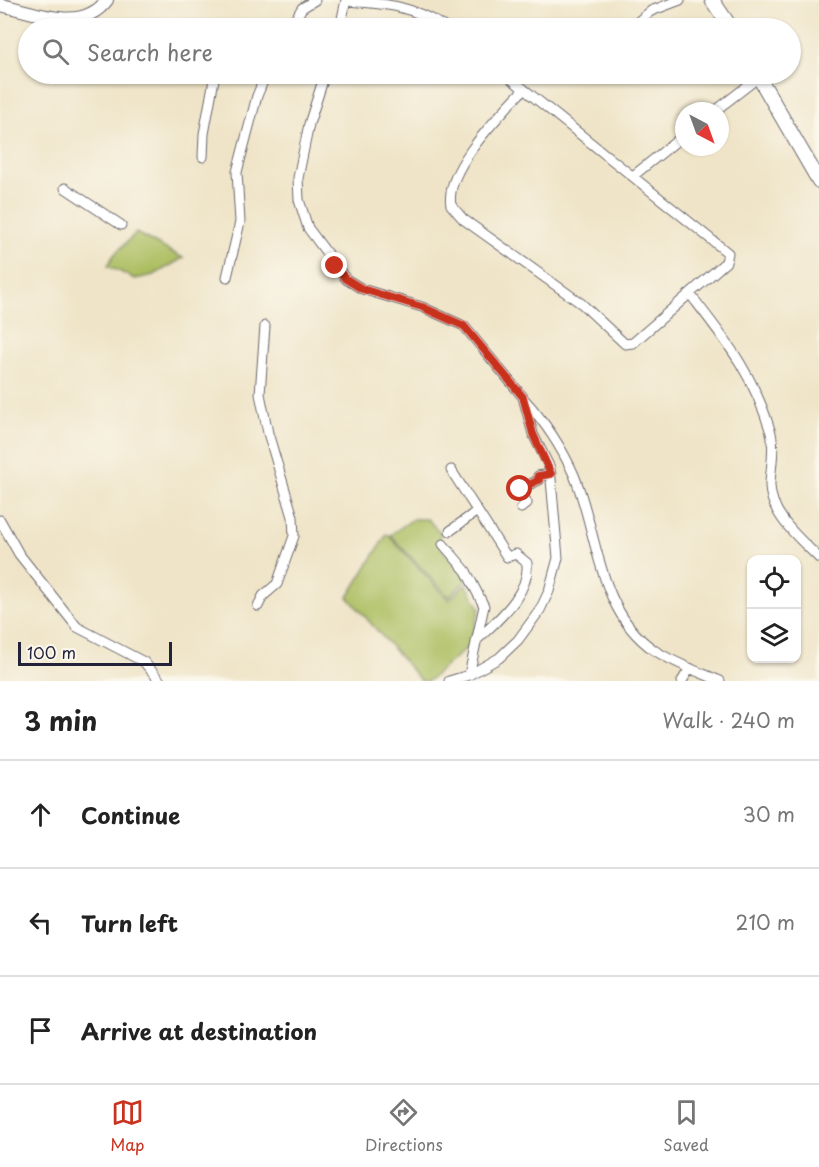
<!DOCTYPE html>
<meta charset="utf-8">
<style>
body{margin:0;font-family:"Playpen Sans",sans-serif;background:#f2f2f2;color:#222}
.controls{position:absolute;right:18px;bottom:18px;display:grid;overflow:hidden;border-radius:12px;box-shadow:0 2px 4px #0004}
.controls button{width:54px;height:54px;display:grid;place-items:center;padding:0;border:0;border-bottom:2px solid #e0e0e0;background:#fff;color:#222;font:30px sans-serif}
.compass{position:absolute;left:675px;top:102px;width:54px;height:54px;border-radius:50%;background:#fff;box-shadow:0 2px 4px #0004;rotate:139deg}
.scale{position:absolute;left:18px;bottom:15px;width:154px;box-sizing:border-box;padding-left:6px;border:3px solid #22223b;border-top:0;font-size:16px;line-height:21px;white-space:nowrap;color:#22223b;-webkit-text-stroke:4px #fbf7ec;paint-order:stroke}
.stop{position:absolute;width:18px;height:18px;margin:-14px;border:4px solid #c8321e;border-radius:50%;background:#fff}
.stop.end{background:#c8321e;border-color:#fff;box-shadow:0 2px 6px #0008}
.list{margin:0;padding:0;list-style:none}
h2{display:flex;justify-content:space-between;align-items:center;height:78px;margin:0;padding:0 24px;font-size:26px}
h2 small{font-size:20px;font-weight:400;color:#767676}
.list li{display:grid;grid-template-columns:39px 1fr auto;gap:18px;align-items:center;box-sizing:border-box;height:108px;padding:0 24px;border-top:2px solid #e0e0e0}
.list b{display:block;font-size:22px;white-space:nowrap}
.list em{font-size:20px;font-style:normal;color:#767676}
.icon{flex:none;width:33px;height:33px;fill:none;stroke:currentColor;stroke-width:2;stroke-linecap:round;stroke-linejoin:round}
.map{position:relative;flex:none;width:819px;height:681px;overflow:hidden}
.search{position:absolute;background:#fff;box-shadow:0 2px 4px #0004;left:18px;right:18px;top:18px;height:66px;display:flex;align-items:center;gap:15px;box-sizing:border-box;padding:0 21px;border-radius:33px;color:#767676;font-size:22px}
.sheet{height:402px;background:#fff}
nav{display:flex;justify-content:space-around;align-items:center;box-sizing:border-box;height:84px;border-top:2px solid #e0e0e0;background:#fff;font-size:16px;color:#767676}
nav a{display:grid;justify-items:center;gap:3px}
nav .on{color:#c8321e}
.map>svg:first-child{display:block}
.green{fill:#acbe61;stroke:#67704e;stroke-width:1.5}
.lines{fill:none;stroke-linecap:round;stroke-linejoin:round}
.minor-casing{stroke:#6a666c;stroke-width:11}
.tertiary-casing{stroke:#6a666c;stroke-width:14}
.secondary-casing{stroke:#6a666c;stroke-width:16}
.minor{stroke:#fff;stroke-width:9}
.tertiary{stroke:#fff;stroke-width:12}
.secondary{stroke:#fff;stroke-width:14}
.route{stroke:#c8321e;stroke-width:8}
</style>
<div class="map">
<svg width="819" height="681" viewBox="0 0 819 681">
<rect width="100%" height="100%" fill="#fbf7ec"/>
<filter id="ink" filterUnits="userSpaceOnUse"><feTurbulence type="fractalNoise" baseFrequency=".0167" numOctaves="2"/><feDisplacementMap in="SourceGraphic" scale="12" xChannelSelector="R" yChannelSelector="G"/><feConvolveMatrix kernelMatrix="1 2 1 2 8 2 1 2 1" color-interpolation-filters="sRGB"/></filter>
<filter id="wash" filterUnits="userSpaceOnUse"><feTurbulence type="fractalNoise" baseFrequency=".008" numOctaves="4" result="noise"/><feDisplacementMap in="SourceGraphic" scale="24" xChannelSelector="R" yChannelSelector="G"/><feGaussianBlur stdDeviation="1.35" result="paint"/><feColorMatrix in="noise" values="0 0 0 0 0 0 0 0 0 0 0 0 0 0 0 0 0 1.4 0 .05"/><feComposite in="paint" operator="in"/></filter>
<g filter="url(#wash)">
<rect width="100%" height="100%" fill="#efe4c7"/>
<!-- green -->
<path class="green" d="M 136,233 L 183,258 L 154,275 L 135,279 L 108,266 L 113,256 Z
M 413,519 L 427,519 L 440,532 L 439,545 L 467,579 L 449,597 L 390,535 Z
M 387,534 L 449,600 L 466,584 L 480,608 L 469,646 L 428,681 L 421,681 L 348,597 Z"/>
</g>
<g filter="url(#ink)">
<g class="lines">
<defs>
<path id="minor" d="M 346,1 C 387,4 411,5 446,28
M 290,28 L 302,8 L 315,0
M 340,28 L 346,0
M 630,28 L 651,11 L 680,0
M 325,74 L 309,124 L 298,178 L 299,200 L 308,228 L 346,279 L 362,289 L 422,307 L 464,326 L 523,397 L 533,434 L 550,468 L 558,558 L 549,591 L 540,610 L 518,640 L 499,658 L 469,675 L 449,681
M 505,74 L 728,253 L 726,262 L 633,343 L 625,344 L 582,304 L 463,219 L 451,205 C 444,170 501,114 524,89
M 715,111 L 759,77
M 203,157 L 204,134 L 215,74
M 633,176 L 684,135
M 65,188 L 121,225
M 227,277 L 240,222 L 237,172 L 257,96 L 266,74
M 690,294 C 727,342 753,373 771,433 C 775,449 771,466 770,483 C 769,514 799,538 819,558
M 524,399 C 544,421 562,448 574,475 C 598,532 597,611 654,650 C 674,663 699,672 720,681
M 451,470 L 507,557 L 516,554 L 527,563 C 530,595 496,621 476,641
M 521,508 L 527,503 L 520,489 L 539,480 L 538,476 L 551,474
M 0,520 L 19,554 L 77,627 L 144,662 L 160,681
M 450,531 L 477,511
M 443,544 L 466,571 L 484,606 L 469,675
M 258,606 L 263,596 L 277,584 L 294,536 L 293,517 L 268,433 L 260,394 L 265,326
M 682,681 L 690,668"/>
<path id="tertiary" d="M 0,5 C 34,11 81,35 107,0"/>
<path id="secondary" d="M 712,0 L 731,28
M 757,74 L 819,181"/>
</defs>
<!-- minor casing -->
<use href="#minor" class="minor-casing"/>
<!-- tertiary casing -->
<use href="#tertiary" class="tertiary-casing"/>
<!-- secondary casing -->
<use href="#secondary" class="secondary-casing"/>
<!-- minor -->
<use href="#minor" class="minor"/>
<!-- tertiary -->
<use href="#tertiary" class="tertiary"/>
<!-- secondary -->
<use href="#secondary" class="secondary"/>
</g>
</g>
<g class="lines" filter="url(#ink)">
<!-- route -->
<path class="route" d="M 335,266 L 346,279 L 362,289 L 422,307 L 464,326 L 523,397 L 533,434 L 551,474 L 538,476 L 539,480 L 520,489"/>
</g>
</svg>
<div class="controls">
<button><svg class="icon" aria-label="locate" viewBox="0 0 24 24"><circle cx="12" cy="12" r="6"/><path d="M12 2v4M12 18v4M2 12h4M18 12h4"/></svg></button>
<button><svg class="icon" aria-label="layers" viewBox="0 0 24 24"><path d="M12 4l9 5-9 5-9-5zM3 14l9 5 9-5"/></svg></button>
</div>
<svg class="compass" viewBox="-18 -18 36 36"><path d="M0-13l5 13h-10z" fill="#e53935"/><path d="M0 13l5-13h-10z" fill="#767676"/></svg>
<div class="scale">100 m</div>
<div class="stop" style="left:520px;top:489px"></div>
<div class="stop end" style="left:335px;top:266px"></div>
<div class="search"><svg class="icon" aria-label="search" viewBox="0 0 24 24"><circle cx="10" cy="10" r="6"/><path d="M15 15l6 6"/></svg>Search here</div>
</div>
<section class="sheet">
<h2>3 min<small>Walk · 240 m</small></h2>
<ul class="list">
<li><svg class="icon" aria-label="ahead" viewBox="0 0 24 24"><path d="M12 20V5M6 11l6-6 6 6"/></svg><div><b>Continue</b></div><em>30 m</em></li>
<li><svg class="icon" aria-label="left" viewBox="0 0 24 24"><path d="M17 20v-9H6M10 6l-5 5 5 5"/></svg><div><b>Turn left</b></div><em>210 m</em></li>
<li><svg class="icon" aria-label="arrive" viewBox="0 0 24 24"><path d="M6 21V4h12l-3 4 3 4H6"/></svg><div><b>Arrive at destination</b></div></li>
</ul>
</section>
<nav>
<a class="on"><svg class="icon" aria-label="map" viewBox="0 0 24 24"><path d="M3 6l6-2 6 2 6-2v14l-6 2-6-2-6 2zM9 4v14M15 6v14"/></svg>Map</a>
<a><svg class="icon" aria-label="directions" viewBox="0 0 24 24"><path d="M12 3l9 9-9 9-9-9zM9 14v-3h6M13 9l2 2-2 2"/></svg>Directions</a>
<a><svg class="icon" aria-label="saved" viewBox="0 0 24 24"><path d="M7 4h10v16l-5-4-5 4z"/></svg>Saved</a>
</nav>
